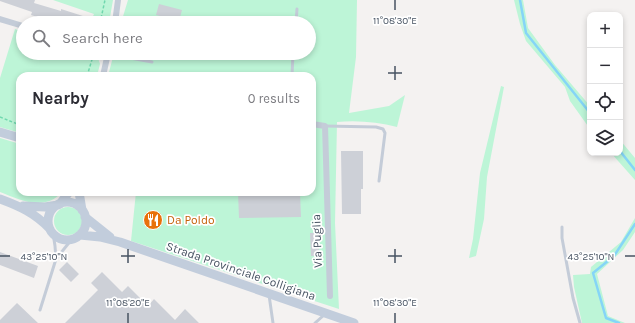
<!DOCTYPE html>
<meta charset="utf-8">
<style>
body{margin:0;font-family:Karla,sans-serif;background:#f2f2f3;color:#2b2b33}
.controls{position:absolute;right:12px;top:12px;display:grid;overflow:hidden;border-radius:8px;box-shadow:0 2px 6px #0003}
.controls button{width:36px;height:36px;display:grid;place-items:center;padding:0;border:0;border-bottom:1px solid #e1e1e2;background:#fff;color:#2b2b33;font:20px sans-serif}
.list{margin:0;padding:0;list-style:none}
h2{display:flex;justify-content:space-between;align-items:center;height:52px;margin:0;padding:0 16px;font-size:17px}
h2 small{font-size:13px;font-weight:400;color:#7c7c81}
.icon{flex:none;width:22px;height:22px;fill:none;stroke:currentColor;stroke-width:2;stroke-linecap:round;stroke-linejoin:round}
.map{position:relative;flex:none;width:635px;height:323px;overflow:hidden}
.search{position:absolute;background:#fff;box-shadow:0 2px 6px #0003;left:16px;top:16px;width:300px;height:44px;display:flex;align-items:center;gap:10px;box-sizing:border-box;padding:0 14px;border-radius:22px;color:#7c7c81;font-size:15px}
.panel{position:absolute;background:#fff;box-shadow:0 2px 6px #0003;left:16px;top:72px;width:300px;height:124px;border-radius:12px}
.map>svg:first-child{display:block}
.green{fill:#bdf5d7}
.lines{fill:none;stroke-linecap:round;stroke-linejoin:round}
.stream{stroke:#85d5f7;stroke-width:2.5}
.building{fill:#cdd0d7}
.path{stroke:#70d8ae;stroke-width:1.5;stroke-dasharray:3 2;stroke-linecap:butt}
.lane{stroke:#c4ccd8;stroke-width:3}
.street{stroke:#c4ccd8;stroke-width:6}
.secondary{stroke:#c2cddc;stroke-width:9}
.ticks{fill:none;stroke:#475362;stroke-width:1.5}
.labels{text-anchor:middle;stroke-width:3.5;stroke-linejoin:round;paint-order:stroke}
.food-label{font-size:12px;fill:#c56008;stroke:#fff;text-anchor:start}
.street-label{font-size:12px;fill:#475362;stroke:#fff}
.ticks-label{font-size:10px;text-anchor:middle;fill:#475362;stroke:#fff;stroke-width:3.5;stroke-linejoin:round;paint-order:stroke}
</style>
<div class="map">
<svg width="635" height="323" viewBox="0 0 635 323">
<rect width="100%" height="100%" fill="#f4f2f1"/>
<!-- green -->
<path class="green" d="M 53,0 L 113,0 L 109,23 L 90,23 L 94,14 Z
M 128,0 L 357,0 L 356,57 L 349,113 L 389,106 L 405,95 L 397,127 C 378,122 357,120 337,122 L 335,223 L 339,309 L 131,241 L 136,192 L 312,192 L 312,76 L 108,76 L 114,53 L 309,53 L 309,23 L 121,23 Z
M 514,0 L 523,0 L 528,28 L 555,65 L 590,106 L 590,129 L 570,101 L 565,87 L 526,41 L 520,24 Z
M 15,29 L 23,32 L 23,53 L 87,53 L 98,58 L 100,64 L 97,76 L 20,76 L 20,133 L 0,127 L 0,78 Z
M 501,86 L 504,87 L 487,177 L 484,219 L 476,256 L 469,258 L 473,239 L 480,173 Z
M 0,138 L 20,144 L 20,192 L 62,192 C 45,212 20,200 0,192 Z
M 620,140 L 635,158 L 635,180 L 611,153 L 620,153 Z
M54 221a14 14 0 1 1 28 0a14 14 0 1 1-28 0Z
M 635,218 L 635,232 L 623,250 L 597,274 L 608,316 L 625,323 L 582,323 L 574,287 L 573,275 L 590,274 L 591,267 L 621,242 Z"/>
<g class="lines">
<!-- stream -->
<path class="stream" d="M 520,0 L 526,33 L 590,113
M 620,151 L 635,170
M 619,323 L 606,318 L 593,273 L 614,256 L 635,224"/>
</g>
<!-- building -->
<path class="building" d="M 0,0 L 35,0 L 34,3 L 61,11 L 61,9 L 86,17 L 84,23 L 56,23 L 31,15 L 32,12 L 0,1 Z
M 159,4 L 182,10 L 179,21 L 156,15 Z
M 158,16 L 159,23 L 133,23 L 133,17 Z
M 341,151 L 363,151 L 363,189 L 361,189 L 361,214 L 342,214 Z
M 238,192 L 300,192 L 301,217 L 239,218 Z
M 147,214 L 160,215 L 159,226 L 146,224 Z
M 310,233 L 319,233 L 319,256 L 311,256 Z
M 0,252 L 38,266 L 34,278 L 0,265 Z
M 67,262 L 79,274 L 71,282 L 59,270 Z
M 102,272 L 122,292 L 128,286 L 148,306 L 154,299 L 175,320 L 185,309 L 199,323 L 65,323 L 98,290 L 91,283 Z
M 17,303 L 38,323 L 0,323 L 0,320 Z"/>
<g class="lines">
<!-- path -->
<path class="path" d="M 100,23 L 105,0
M 87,76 L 94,53
M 0,117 L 20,125"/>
<!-- lane -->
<path class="lane" d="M 296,23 L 297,9
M 108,54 L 152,62
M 292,76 L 293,53
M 325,126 L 376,127 L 383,129 L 385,133 L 379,181
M 562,227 L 562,238 L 573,298 L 580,323
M 56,259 L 72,239
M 269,295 L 273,323
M 40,310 L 56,259 L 55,246 L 53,233
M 315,323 L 324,315"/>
<!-- street -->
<path class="street" d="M 0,19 L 23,26
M 115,23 L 118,0
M 103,76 L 108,53
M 312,124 L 325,126 L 330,296"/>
<!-- secondary -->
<path class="secondary" d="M 0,132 L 20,138
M 79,192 L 82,210
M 0,199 C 19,206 35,213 50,229
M48 221a19 19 0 1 1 38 0a19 19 0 1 1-38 0Z
M 60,204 L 69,192
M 23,206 L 45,207 L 58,205
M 85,217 L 110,237
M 80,235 L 100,237 L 120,242 L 354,323"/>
</g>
<!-- ticks -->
<path class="ticks" d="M 395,0 L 395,10M 395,66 L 395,80M 388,73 L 402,73M 128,249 L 128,263M 395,249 L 395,263M 0,256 L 10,256M 121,256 L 135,256M 388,256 L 402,256M 625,256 L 635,256M 128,313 L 128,323M 395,313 L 395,323"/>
<!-- icons -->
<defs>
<symbol id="restaurant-disc" viewBox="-11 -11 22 22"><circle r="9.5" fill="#e8710a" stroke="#fff"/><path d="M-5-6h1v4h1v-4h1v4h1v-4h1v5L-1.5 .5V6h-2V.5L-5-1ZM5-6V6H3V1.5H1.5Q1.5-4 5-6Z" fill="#fff"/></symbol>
</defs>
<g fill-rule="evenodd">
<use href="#restaurant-disc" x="142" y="209" width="22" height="22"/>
</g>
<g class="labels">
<!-- food labels -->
<g class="food-label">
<text x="167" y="224">Da Poldo</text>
</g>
<!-- street labels -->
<g class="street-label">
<text transform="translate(317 241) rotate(-92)" y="4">Via Puglia</text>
<text transform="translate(241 271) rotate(19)" y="4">Strada Provinciale Colligiana</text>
</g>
</g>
<g class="ticks-label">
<text x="395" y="24">11°08'30"E</text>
<text x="44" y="260">43°25'10"N</text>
<text x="591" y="260">43°25'10"N</text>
<text x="128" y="306">11°08'20"E</text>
<text x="395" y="306">11°08'30"E</text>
</g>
</svg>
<div class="controls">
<button>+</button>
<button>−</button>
<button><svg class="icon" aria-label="locate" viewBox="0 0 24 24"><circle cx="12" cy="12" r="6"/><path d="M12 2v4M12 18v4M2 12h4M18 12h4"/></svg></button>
<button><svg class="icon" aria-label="layers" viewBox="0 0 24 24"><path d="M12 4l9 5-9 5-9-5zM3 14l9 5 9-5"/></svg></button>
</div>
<div class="search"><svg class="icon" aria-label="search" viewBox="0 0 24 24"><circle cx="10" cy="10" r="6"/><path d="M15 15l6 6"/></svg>Search here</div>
<section class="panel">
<h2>Nearby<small>0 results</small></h2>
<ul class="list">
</ul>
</section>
</div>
